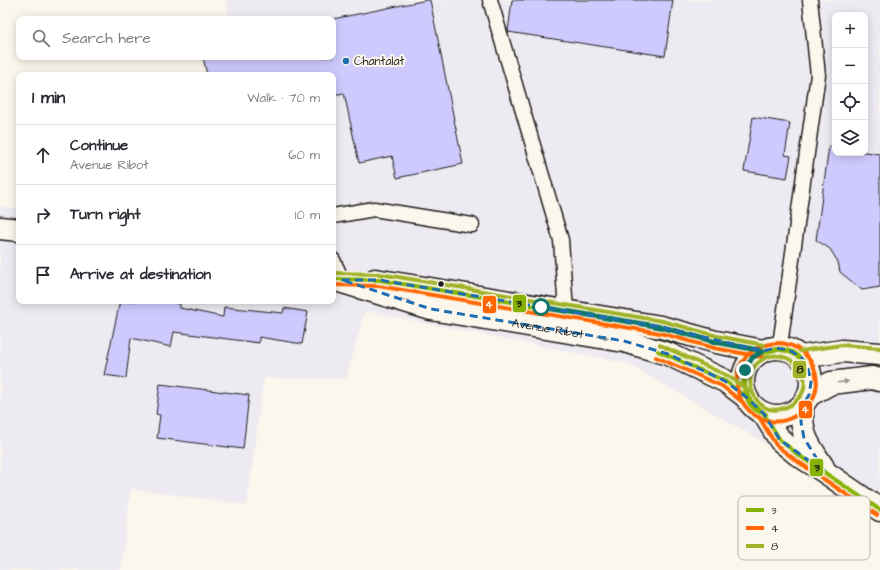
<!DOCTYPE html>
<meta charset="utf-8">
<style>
body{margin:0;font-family:"Architects Daughter",sans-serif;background:#f7f7f7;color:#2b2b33}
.controls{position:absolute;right:12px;top:12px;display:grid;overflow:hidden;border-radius:8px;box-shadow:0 2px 10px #0003}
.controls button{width:36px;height:36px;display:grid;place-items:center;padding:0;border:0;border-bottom:1px solid #e1e1e2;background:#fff;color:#2b2b33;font:20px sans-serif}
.stop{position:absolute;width:12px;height:12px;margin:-9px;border:3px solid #0f766e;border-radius:50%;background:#fff}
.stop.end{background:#0f766e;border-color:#fff;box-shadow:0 1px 4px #0008}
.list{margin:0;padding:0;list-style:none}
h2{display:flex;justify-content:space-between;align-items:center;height:52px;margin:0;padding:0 16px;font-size:17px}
h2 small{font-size:13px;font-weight:400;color:#7c7c81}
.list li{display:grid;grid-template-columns:26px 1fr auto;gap:12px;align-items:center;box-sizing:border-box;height:60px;padding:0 16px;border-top:1px solid #e1e1e2}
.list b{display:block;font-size:15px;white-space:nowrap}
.list p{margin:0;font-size:13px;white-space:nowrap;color:#7c7c81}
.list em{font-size:13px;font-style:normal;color:#7c7c81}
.icon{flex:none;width:22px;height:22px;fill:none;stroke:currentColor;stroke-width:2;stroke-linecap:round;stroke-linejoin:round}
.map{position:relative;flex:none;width:880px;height:570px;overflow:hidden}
.search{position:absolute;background:#fff;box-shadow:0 2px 10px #0003;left:16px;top:16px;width:320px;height:44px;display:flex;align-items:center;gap:10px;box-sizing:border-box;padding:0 14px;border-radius:8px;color:#7c7c81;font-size:15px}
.panel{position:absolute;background:#fff;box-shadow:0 2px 10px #0003;left:16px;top:72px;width:320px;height:232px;border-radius:8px}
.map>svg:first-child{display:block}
.built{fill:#eeeaf1;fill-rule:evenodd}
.building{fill:#cecafd;stroke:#1c1c1c}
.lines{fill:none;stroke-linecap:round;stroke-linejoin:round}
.service-casing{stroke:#1c1c1c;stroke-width:17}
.minor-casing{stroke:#1c1c1c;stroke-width:25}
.tertiary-casing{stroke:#1c1c1c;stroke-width:25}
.service{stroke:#fbf7ec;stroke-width:14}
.minor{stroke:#fbf7ec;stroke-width:22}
.tertiary{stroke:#fbf7ec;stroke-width:22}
.bus-1-casing{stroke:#fbf7ec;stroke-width:7}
.bus-2-casing{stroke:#fbf7ec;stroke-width:7}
.bus-3-casing{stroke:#fbf7ec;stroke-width:7}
.bus-1{stroke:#86b204;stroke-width:4}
.bus-2{stroke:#f60;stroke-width:4}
.bus-3{stroke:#a0b227;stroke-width:4}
.oneway{fill:#97948e}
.route{stroke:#0f766e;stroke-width:5}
.marked{fill:none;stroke:#1f6fb2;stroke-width:3;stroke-dasharray:8 5;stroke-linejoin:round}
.poi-dot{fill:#1f6fb2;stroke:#fbf7ec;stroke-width:1.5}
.bus-dot{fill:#1c1c1c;stroke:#fbf7ec;stroke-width:1.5}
.labels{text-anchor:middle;stroke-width:4;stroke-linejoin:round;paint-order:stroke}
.poi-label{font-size:12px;fill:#1c1c1c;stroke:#fbf7ec;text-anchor:start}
.street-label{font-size:12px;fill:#1c1c1c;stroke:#fbf7ec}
.key{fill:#fbf7ec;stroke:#b8b5ae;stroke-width:1}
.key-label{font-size:11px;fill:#1c1c1c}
.line-badge{stroke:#fbf7ec;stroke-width:1.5}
.badge-label{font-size:11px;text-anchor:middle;font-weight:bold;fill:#fff}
.pale-badge-label{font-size:11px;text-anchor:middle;font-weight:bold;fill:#111}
</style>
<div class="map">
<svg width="880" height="570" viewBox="0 0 880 570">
<rect width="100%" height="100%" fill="#fbf7ec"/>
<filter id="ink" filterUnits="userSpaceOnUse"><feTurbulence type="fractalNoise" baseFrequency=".025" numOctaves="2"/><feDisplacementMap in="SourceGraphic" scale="8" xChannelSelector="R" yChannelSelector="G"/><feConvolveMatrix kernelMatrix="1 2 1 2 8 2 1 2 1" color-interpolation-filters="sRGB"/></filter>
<g filter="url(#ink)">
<!-- built -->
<path class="built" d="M 225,0 L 880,0 L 880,509 L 626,363 L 365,311 L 346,379 L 264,378 L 247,505 L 131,489 L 121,570 L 0,570 L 0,206 L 19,209 L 19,301 L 333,301 L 333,75 L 207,75 L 203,57 L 333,57 L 333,19 L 230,19 ZM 835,15 L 865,15 L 865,153 L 835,153 Z"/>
<!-- building -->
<path class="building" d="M 427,0 L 430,0 L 463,164 L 397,178 L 392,156 L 359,163 L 344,93 L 333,95 L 333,75 L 207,75 L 203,57 L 333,57 L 333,19 Z
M 512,0 L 673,0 L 665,56 L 508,32 Z
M 753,117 L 790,123 L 785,155 L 791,156 L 787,178 L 744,171 Z
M 829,146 L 835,147 L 835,153 L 865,152 L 880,154 L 880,287 L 862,290 L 840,272 L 838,262 L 830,249 L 816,240 Z
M 120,301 L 165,301 L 180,304 L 180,308 L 223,317 L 224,307 L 283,313 L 284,308 L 308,312 L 302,344 L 259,337 L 259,343 L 174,332 L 171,347 L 131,338 L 126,378 L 104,375 Z
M 160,384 L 249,395 L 243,449 L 157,438 L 160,415 L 156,414 Z"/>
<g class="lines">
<defs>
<path id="service" d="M 490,0 L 561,240 L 566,311
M 333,216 L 374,209 L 472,225
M 333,260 L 342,280
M 776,348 L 781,338 L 818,75 L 810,0"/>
<path id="minor" d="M 802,406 C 801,437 807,442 823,467
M 764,414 L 780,440 L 797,454 L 825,472 L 880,510"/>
<g id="tertiary">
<path d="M 0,228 L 19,230"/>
<path id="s1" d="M 333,279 L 431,309 L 624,341 L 668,354 L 725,381 L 745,396"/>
<path d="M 375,280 L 661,327 L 716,342 L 763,351"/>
<circle cx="777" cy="382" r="34"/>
<path d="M 801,357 L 842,351 L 880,354"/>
<path d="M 809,395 L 831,383 L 872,378 L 880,380"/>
</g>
</defs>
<!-- service casing -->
<use href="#service" class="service-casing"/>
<!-- minor casing -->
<use href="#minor" class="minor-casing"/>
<!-- tertiary casing -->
<use href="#tertiary" class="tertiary-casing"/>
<!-- service -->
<use href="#service" class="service"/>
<!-- minor -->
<use href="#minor" class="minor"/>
<!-- tertiary -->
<use href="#tertiary" class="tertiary"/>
<defs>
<path id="bus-1" d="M 333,279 L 379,280 L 661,327 L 716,342 L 763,351
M 658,351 L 725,381 L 745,396
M 754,357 L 756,354 C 775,348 788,344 803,361
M 754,357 C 774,348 786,346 803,361
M 746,370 C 742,391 749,403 766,414
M 746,370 C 740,386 746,411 766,414
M 764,414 L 780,440 L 797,454 L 880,510"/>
<path id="bus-2" d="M 333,285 L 378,286 L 660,333 L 714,348 L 762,357
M 656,357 L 722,386 L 741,401
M 746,357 C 719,389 756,438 795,416 C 798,415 802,413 805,410 C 835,379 803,331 763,346 C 758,348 753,349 750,353
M 759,417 L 776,445 L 794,459 L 877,515"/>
<path id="bus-3" d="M 333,273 L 380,274 L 662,321 L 717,336 L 764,345
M 660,345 L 728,376 L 749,391
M 800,351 L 842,345 L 880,348
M 753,368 C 746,382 753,404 769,409 C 777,411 786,408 792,404 C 827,381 781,334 754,367"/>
</defs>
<!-- bus-1 casing -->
<use href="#bus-1" class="bus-1-casing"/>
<!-- bus-2 casing -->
<use href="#bus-2" class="bus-2-casing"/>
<!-- bus-3 casing -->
<use href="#bus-3" class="bus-3-casing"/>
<!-- bus-1 -->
<use href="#bus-1" class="bus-1"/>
<!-- bus-2 -->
<use href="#bus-2" class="bus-2"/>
<!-- bus-3 -->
<use href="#bus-3" class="bus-3"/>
</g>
<!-- one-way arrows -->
<defs><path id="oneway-solid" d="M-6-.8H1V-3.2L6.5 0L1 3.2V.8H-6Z"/></defs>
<g class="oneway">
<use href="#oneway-solid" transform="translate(406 301) rotate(18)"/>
<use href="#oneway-solid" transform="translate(603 337) rotate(9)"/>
<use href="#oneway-solid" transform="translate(843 382) rotate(-7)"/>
</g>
</g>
<g class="lines" filter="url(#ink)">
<!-- route -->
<path class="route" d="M 541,307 L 661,327 L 716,342 L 763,351 L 752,358 L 745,370"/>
</g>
<!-- marked area -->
<path class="marked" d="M 342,280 L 379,280 L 661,327 L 763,351 L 776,348 L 789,350 L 801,357 L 808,369 L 811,382 L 809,395 L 802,406 L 801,422 L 804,438 L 825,472 L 780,440 L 764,414 L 745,396 L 725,381 L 668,354 L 624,341 L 431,309 Z"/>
<!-- markers -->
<circle class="poi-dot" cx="346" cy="61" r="4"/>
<circle class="bus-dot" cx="441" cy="284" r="3.5"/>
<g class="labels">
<!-- poi labels -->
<g class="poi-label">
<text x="354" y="65">Chantalat</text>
</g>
<!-- street labels -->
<g class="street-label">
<text dy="4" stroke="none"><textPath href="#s1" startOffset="221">Avenue Ribot</textPath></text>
</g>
</g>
<!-- legend -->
<rect x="738" y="496" width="132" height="64" rx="6" class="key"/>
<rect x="746" y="508" width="18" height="4" fill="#86b204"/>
<rect x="746" y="526" width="18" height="4" fill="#f60"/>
<rect x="746" y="544" width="18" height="4" fill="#a0b227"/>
<g class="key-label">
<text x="771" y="514">3</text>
<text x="771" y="532">4</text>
<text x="771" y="550">8</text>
</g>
<g class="line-badge">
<rect x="512" y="294" width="15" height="19" rx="4" fill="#86b204"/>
<rect x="482" y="295" width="15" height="19" rx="4" fill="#f60"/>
<rect x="792" y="360" width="15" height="19" rx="4" fill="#a0b227"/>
<rect x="798" y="400" width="15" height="19" rx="4" fill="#f60"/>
<rect x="809" y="458" width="15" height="19" rx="4" fill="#86b204"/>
</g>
<g class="badge-label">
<text x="489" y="308">4</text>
<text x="805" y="413">4</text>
</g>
<g class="pale-badge-label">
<text x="519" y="307">3</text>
<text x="800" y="373">8</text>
<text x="817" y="471">3</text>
</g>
</svg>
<div class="controls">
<button>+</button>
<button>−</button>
<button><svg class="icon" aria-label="locate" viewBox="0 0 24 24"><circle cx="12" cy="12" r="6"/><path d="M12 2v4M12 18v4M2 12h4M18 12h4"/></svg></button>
<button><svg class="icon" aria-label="layers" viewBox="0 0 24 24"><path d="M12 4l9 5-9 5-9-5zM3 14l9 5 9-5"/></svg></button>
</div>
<div class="stop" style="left:541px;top:307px"></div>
<div class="stop end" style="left:745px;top:370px"></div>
<div class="search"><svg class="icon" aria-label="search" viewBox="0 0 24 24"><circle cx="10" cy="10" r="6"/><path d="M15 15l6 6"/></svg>Search here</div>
<section class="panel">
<h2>1 min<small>Walk · 70 m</small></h2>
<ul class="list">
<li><svg class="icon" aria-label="ahead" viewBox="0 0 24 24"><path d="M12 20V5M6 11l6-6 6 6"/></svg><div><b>Continue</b><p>Avenue Ribot</p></div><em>60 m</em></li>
<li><svg class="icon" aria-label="right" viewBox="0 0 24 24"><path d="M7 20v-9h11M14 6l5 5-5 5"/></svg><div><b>Turn right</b></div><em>10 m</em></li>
<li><svg class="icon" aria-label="arrive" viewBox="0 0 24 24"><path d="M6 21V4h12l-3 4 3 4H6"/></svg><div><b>Arrive at destination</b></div></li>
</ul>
</section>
</div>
